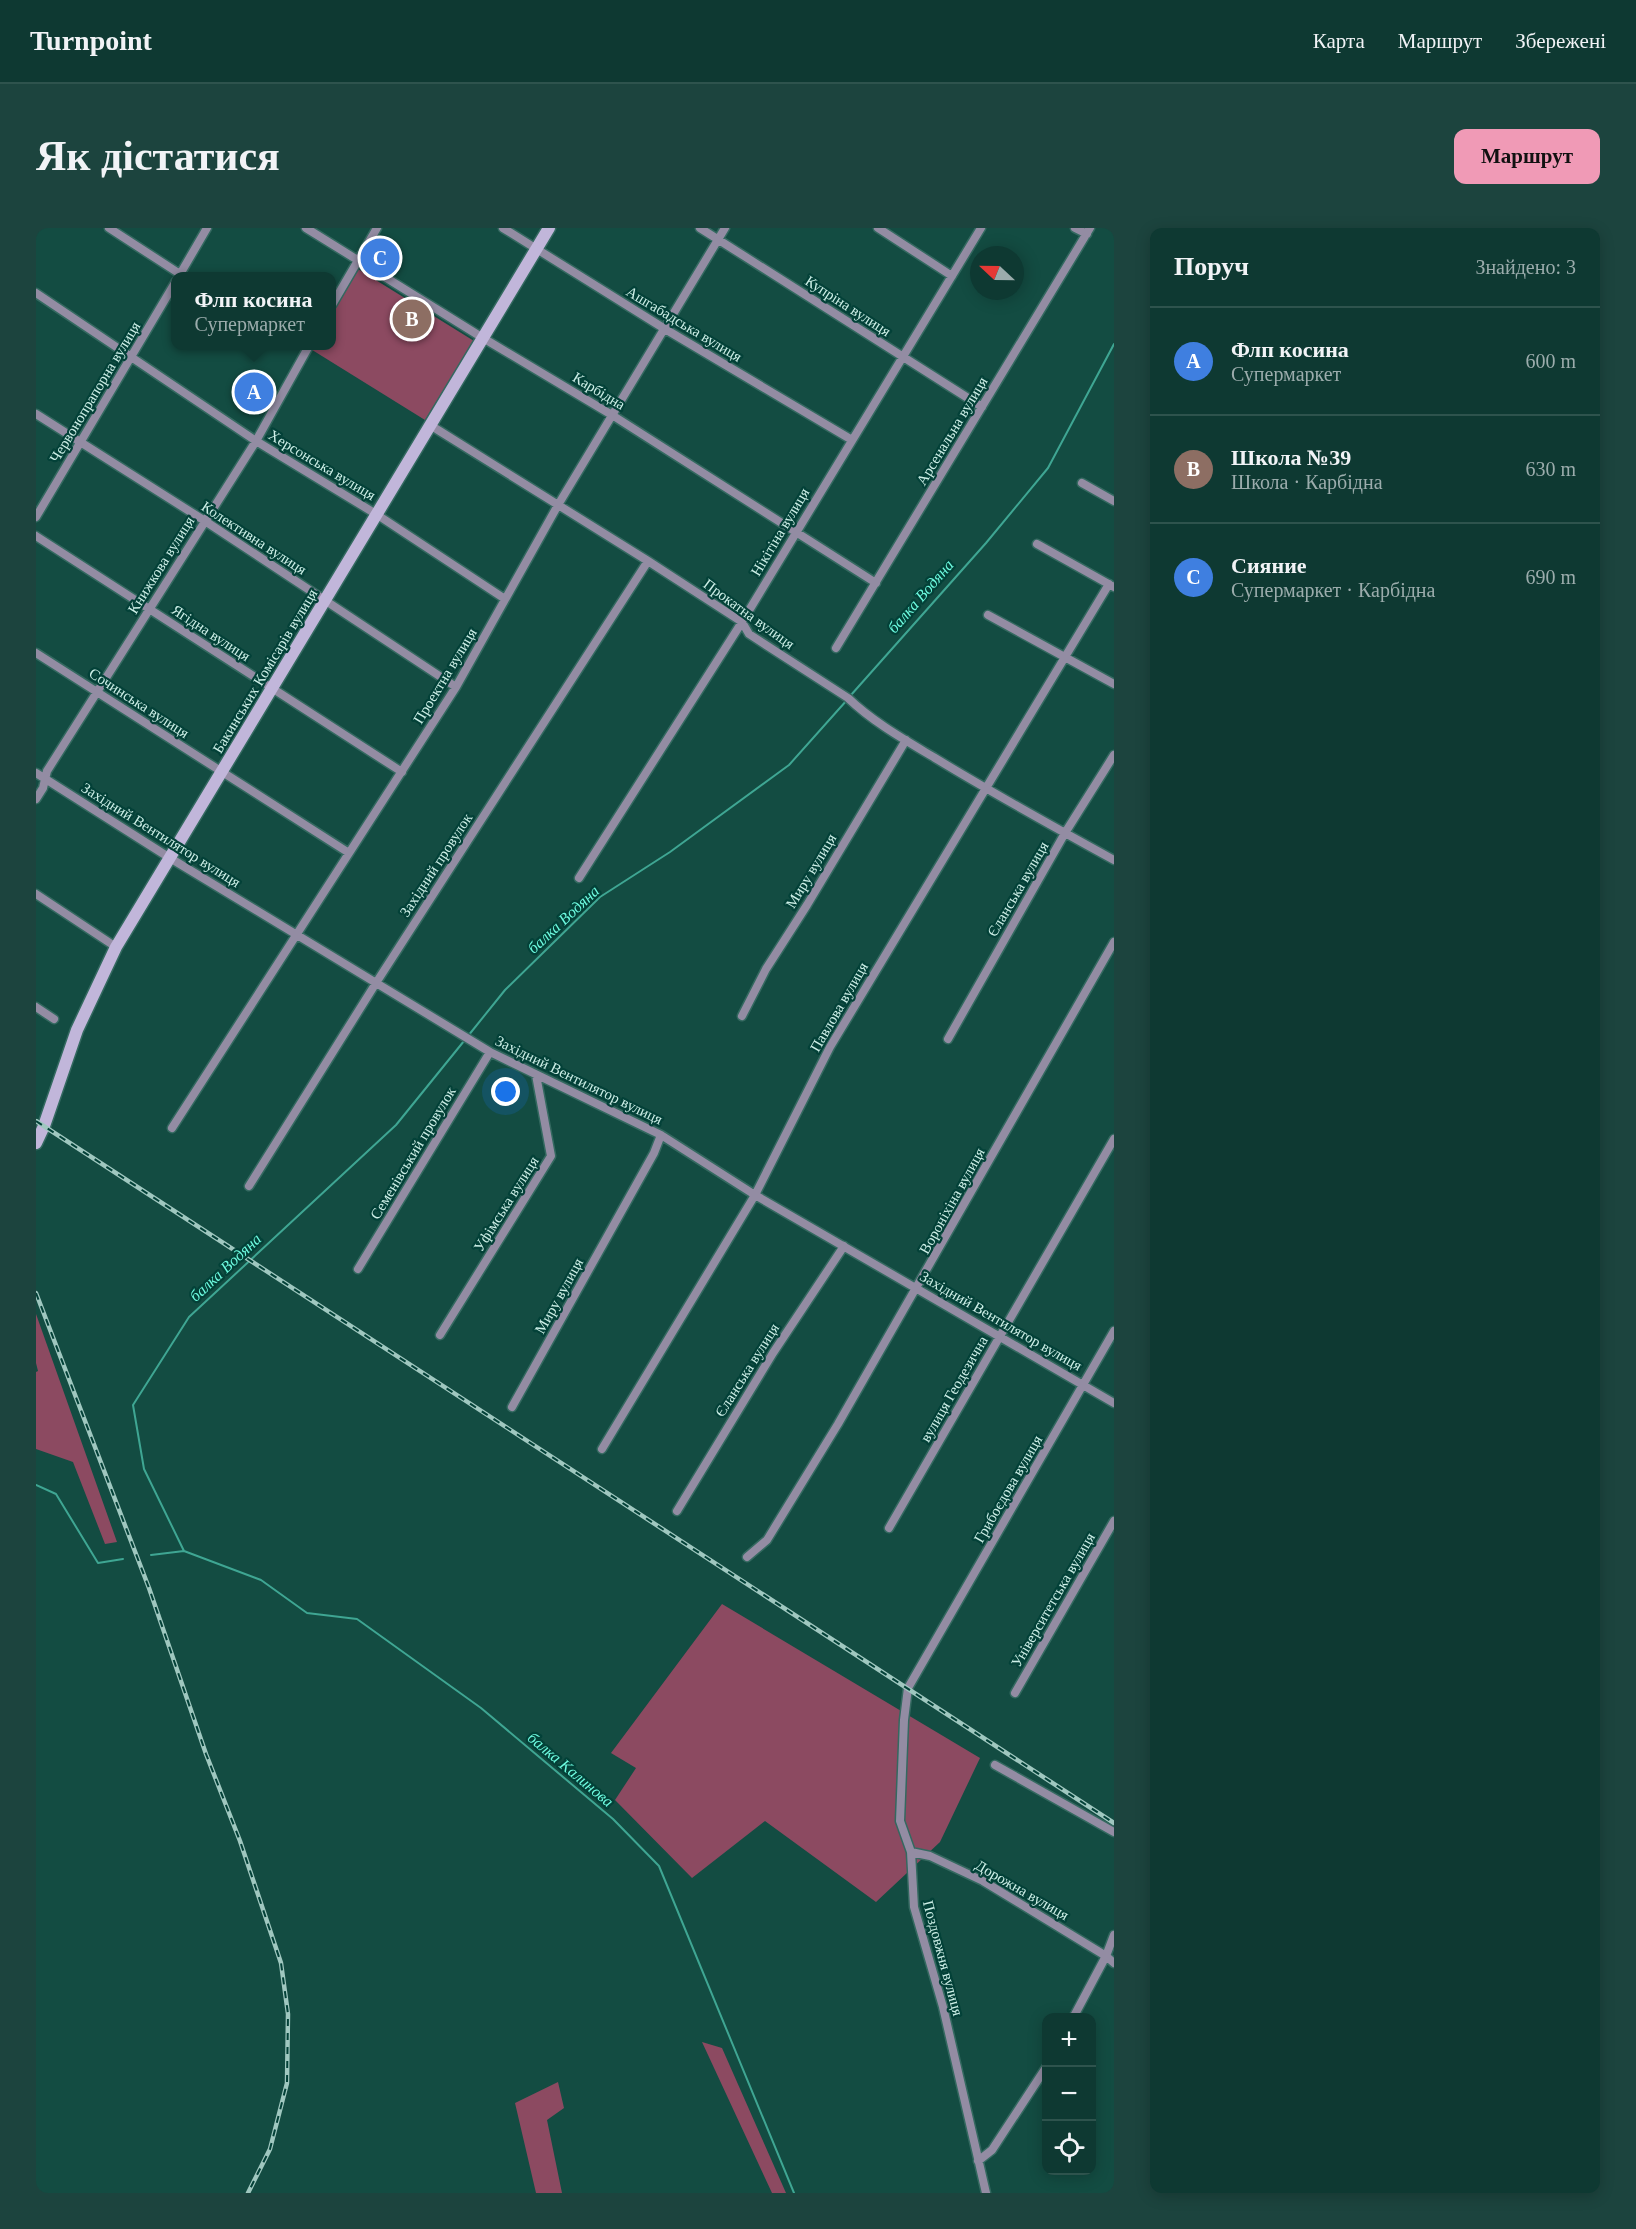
<!DOCTYPE html>
<html lang="uk">
<meta charset="utf-8">
<style>
body{margin:0;font-family:Georgia,serif;background:#1c443e;color:#f1f3f6}
.controls{position:absolute;right:18px;bottom:18px;display:grid;overflow:hidden;border-radius:12px;box-shadow:0 3px 15px #0003}
.controls button{width:54px;height:54px;display:grid;place-items:center;padding:0;border:0;border-bottom:2px solid #2e534d;background:#0e3932;color:#f1f3f6;font:30px sans-serif}
.compass{position:absolute;left:934px;top:18px;width:54px;height:54px;border-radius:50%;background:#0e3932;box-shadow:0 3px 15px #0003;rotate:292deg}
.you{position:absolute;left:470px;top:864px;width:21px;height:21px;margin:-15px;border:4px solid #fff;border-radius:50%;background:#1a73e8;box-shadow:0 0 0 9px #1a73e833}
.badge{display:grid;place-items:center;width:39px;height:39px;border-radius:50%;background:#f09ab6;color:#fff;font-size:20px;font-weight:700}
.pin{position:absolute;translate:-50% -50%;border:3px solid #fff;box-shadow:0 2px 6px #0006}
.popup{position:absolute;left:135px;top:44px;width:165px;height:78px;box-sizing:border-box;display:grid;place-content:center;border-radius:12px;background:#0e3932;filter:drop-shadow(0 2px 4px #0005);font-size:20px;white-space:nowrap;color:#9bacac}
.popup b{font-size:22px;color:#f1f3f6}
.popup::after{content:'';position:absolute;left:50%;top:100%;margin-left:-12px;border:12px solid transparent;border-top-color:#0e3932}
.list{margin:0;padding:0;list-style:none}
h2{display:flex;justify-content:space-between;align-items:center;height:78px;margin:0;padding:0 24px;font-size:26px}
h2 small{font-size:20px;font-weight:400;color:#9bacac}
.list li{display:grid;grid-template-columns:39px 1fr auto;gap:18px;align-items:center;box-sizing:border-box;height:108px;padding:0 24px;border-top:2px solid #2e534d}
.list b{display:block;font-size:22px;white-space:nowrap}
.list p{margin:0;font-size:20px;white-space:nowrap;color:#9bacac}
.list em{font-size:20px;font-style:normal;color:#9bacac}
.icon{flex:none;width:33px;height:33px;fill:none;stroke:currentColor;stroke-width:2;stroke-linecap:round;stroke-linejoin:round}
.map{position:relative;flex:none;width:1078px;height:1965px;overflow:hidden;border-radius:12px}
header{display:flex;align-items:center;gap:36px;box-sizing:border-box;height:84px;padding:0 30px;background:#0e3932;border-bottom:2px solid #2e534d}
header strong{font-size:28px}
nav{display:flex;gap:33px;margin-inline-start:auto;font-size:21px}
.intro{display:flex;align-items:center;justify-content:space-between;box-sizing:border-box;height:144px;padding:0 36px}
h1{margin:0;font-size:42px}
.button{padding:15px 27px;border-radius:12px;background:#f09ab6;color:#111;font-size:21px;font-weight:700}
main{display:flex;gap:36px;padding:0 36px}
aside{flex:1;background:#0e3932;border-radius:12px;box-shadow:0 3px 15px #0003}
.map>svg:first-child{display:block}
.green{fill:#8c4a61}
.lines{fill:none;stroke-linecap:round;stroke-linejoin:round}
.stream{stroke:#3fa693;stroke-width:2}
.street-casing{stroke:#346960;stroke-width:11}
.secondary-casing{stroke:#346960;stroke-width:15}
.street{stroke:#938ca3;stroke-width:8}
.secondary{stroke:#c1b6da;stroke-width:12}
.rail-casing{stroke:#9fc7bf;stroke-width:4.5}
.rail{stroke:#034138;stroke-width:2;stroke-dasharray:7;stroke-linecap:butt}
.labels{text-anchor:middle;stroke-width:4.5;stroke-linejoin:round;paint-order:stroke}
.street-label{font-size:15px;fill:#cdefe7;stroke:#034138}
.water-label{font-size:16px;font-style:italic;fill:#6dfadf;stroke:#034138}
</style>
<header>
<strong>Turnpoint</strong>
<nav><a>Карта</a><a>Маршрут</a><a>Збережені</a></nav>
</header>
<div class="intro"><h1>Як дістатися</h1><a class="button">Маршрут</a></div>
<main>
<div class="map">
<svg width="1078" height="1965" viewBox="0 0 1078 1965">
<rect width="100%" height="100%" fill="#134c42"/>
<!-- green -->
<path class="green" d="M 322,41 L 438,113 L 389,192 L 273,120 L 275,118 L 296,118 L 296,84 Z
M 0,1086 L 81,1314 L 69,1316 L 37,1234 L 0,1221 L 0,1144 L 2,1143 L 0,1135 Z
M 686,1376 L 944,1530 L 904,1614 L 840,1674 L 729,1593 L 656,1650 L 579,1572 L 600,1540 L 575,1525 Z
M 666,1814 L 686,1820 L 750,1965 L 736,1965 Z
M 522,1854 L 528,1880 L 511,1892 L 526,1965 L 500,1965 L 479,1875 Z"/>
<g class="lines">
<!-- stream -->
<path class="stream" d="M 815,467 L 950,315 L 1012,240 L 1078,116
M 432,808 L 469,762 L 564,669 L 634,624 L 753,537 L 811,472
M 0,1257 L 20,1266 L 62,1335 L 87,1331
M 148,1323 L 108,1241 L 97,1177 L 153,1089 L 360,897 L 428,813
M 115,1327 L 148,1323 L 225,1352 L 271,1385 L 321,1391 L 445,1480 L 577,1591 L 623,1638 L 758,1965"/>
<defs>
<path id="street" d="M 73,0 L 144,46
M 270,0 L 447,110 L 576,187 L 840,355
M 467,0 L 629,101 L 816,212
M 664,0 L 946,179
M 842,0 L 916,48
M 1039,0 L 1051,6
M 143,48 L 171,0
M 0,65 L 220,213 L 340,286 L 469,371
M 296,77 L 341,0
M 0,186 L 169,293 L 420,459
M 394,197 L 612,333 L 706,394 L 713,406 L 812,470 C 837,494 869,512 899,530 C 958,566 1018,599 1078,632
M 1046,255 L 1078,273
M 0,289 L 140,53
M 0,308 L 366,544
M 1001,316 L 1078,359
M 952,387 L 1078,456
M 800,420 L 1054,0
M 0,425 L 313,625
M 0,545 L 134,630 L 454,824 L 625,907 L 719,967 L 1078,1175
M 0,571 L 7,560 L 11,543 L 220,213 L 273,118
M 543,650 L 706,394 L 945,0
M 0,666 L 80,719
M 0,779 L 18,791
M 706,788 L 730,741 L 771,677 L 870,512
M 912,811 L 1029,605 L 1078,527
M 136,900 L 420,459 L 522,277 L 689,0
M 213,958 L 340,755 L 612,333
M 322,1041 L 454,824
M 404,1107 L 515,928 L 500,847
M 476,1179 L 618,925 L 625,907
M 566,1221 L 719,967 L 794,819 L 1073,356
M 641,1283 L 737,1125 L 808,1018
M 853,1300 L 1078,911
M 711,1329 L 731,1312 L 802,1196 L 1078,714
M 979,1465 L 1078,1293
M 959,1537 L 1078,1604
M 875,1624 L 894,1628 L 947,1653 L 1070,1728 L 1078,1735
M 1037,1790 L 1070,1728 L 1078,1707
M 942,1933 L 956,1922 L 1011,1838
M 950,1965 L 907,1779 L 878,1679 L 875,1624 L 864,1593 L 868,1492 L 872,1460 L 1078,1103"/>
<path id="secondary" d="M 0,915 L 8,898 L 41,802 L 80,719 L 513,0"/>
</defs>
<!-- street casing -->
<use href="#street" class="street-casing"/>
<!-- secondary casing -->
<use href="#secondary" class="secondary-casing"/>
<!-- street -->
<use href="#street" class="street"/>
<!-- secondary -->
<use href="#secondary" class="secondary"/>
<defs>
<path id="rail" d="M 0,893 L 1078,1595
M 0,1065 L 113,1360 L 170,1526 L 204,1613 L 245,1735 L 252,1786 L 251,1855 L 234,1921 L 212,1965"/>
</defs>
<!-- rail casing -->
<use href="#rail" class="rail-casing"/>
<!-- rail -->
<use href="#rail" class="rail"/>
</g>
<g class="labels">
<!-- street labels -->
<g class="street-label">
<text transform="translate(812 78) rotate(33)" y="5">Купріна вулиця</text>
<text transform="translate(648 96) rotate(31)" y="5">Ашгабадська вулиця</text>
<text transform="translate(563 163) rotate(31)" y="5">Карбідна</text>
<text transform="translate(59 164) rotate(-59)" y="5">Червонопрапорна вулиця</text>
<text transform="translate(916 203) rotate(-59)" y="5">Арсенальна вулиця</text>
<text transform="translate(286 237) rotate(31)" y="5">Херсонська вулиця</text>
<text transform="translate(744 304) rotate(-59)" y="5">Нікітіна вулиця</text>
<text transform="translate(218 310) rotate(33)" y="5">Колективна вулиця</text>
<text transform="translate(125 337) rotate(-58)" y="5">Книжкова вулиця</text>
<text transform="translate(713 386) rotate(36)" y="5">Прокатна вулиця</text>
<text transform="translate(175 405) rotate(33)" y="5">Ягідна вулиця</text>
<text transform="translate(229 443) rotate(-59)" y="5">Бакинських Комісарів вулиця</text>
<text transform="translate(409 448) rotate(-59)" y="5">Проектна вулиця</text>
<text transform="translate(103 475) rotate(33)" y="5">Сочинська вулиця</text>
<text transform="translate(125 607) rotate(32)" y="5">Західний Вентилятор вулиця</text>
<text transform="translate(400 637) rotate(-57)" y="5">Західний провулок</text>
<text transform="translate(775 643) rotate(-59)" y="5">Миру вулиця</text>
<text transform="translate(982 661) rotate(-60)" y="5">Єланська вулиця</text>
<text transform="translate(803 779) rotate(-60)" y="5">Павлова вулиця</text>
<text transform="translate(543 852) rotate(26)" y="5">Західний Вентилятор вулиця</text>
<text transform="translate(377 925) rotate(-59)" y="5">Семенівський провулок</text>
<text transform="translate(916 973) rotate(-61)" y="5">Вороніхіна вулиця</text>
<text transform="translate(470 976) rotate(-58)" y="5">Уфімська вулиця</text>
<text transform="translate(523 1068) rotate(-61)" y="5">Миру вулиця</text>
<text transform="translate(965 1093) rotate(30)" y="5">Західний Вентилятор вулиця</text>
<text transform="translate(711 1142) rotate(-58)" y="5">Єланська вулиця</text>
<text transform="translate(918 1161) rotate(-60)" y="5">вулиця Геодезична</text>
<text transform="translate(972 1261) rotate(-60)" y="5">Грибоєдова вулиця</text>
<text transform="translate(1017 1372) rotate(-60)" y="5">Університетська вулиця</text>
<text transform="translate(986 1662) rotate(30)" y="5">Дорожна вулиця</text>
<text transform="translate(907 1730) rotate(75)" y="5">Поздовжня вулиця</text>
</g>
<!-- water labels -->
<g class="water-label">
<text transform="translate(884 368) rotate(-49)" y="6">балка Водяна</text>
<text transform="translate(527 691) rotate(-43)" y="6">балка Водяна</text>
<text transform="translate(189 1039) rotate(-43)" y="6">балка Водяна</text>
<text transform="translate(535 1541) rotate(40)" y="6">балка Калинова</text>
</g>
</g>
</svg>
<div class="controls">
<button>+</button>
<button>−</button>
<button><svg class="icon" aria-label="locate" viewBox="0 0 24 24"><circle cx="12" cy="12" r="6"/><path d="M12 2v4M12 18v4M2 12h4M18 12h4"/></svg></button>
</div>
<svg class="compass" viewBox="-18 -18 36 36"><path d="M0-13l5 13h-10z" fill="#e53935"/><path d="M0 13l5-13h-10z" fill="#9bacac"/></svg>
<div class="you"></div>
<div class="pin badge" style="left:218px;top:164px;background:#3f7fe0">A</div>
<div class="popup"><b>Флп косина</b>Супермаркет</div>
<div class="pin badge" style="left:376px;top:91px;background:#8d6e63">B</div>
<div class="pin badge" style="left:344px;top:30px;background:#3f7fe0">C</div>
</div>
<aside>
<h2>Поруч<small>Знайдено: 3</small></h2>
<ul class="list">
<li><span class="badge" style="background:#3f7fe0">A</span><div><b>Флп косина</b><p>Супермаркет</p></div><em>600 m</em></li>
<li><span class="badge" style="background:#8d6e63">B</span><div><b>Школа №39</b><p>Школа · Карбідна</p></div><em>630 m</em></li>
<li><span class="badge" style="background:#3f7fe0">C</span><div><b>Сияние</b><p>Супермаркет · Карбідна</p></div><em>690 m</em></li>
</ul>
</aside>
</main>
